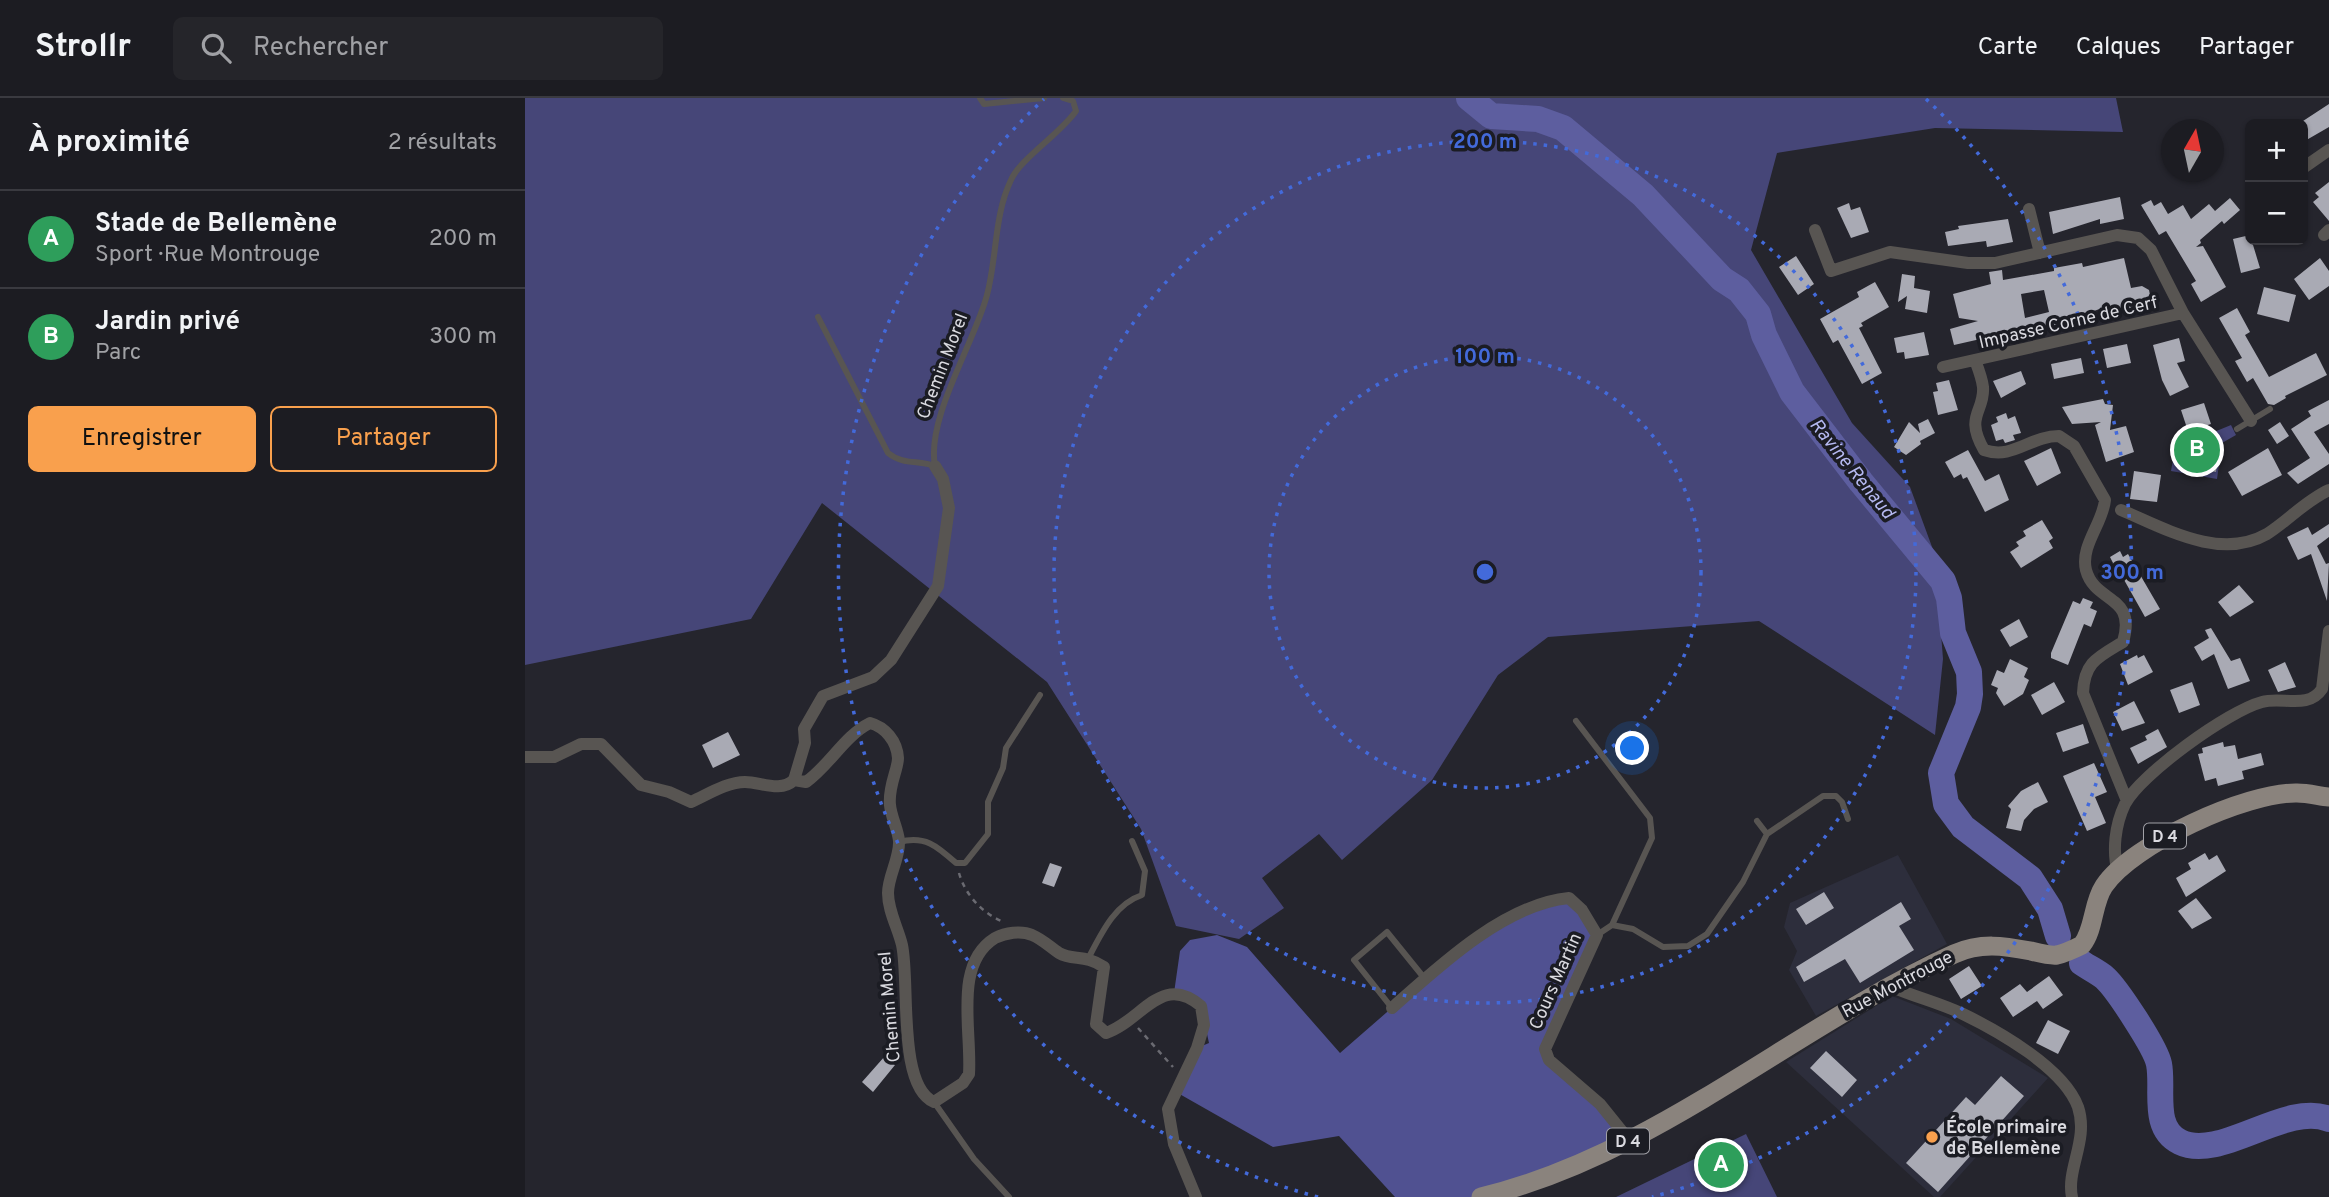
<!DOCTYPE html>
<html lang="fr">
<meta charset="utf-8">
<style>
body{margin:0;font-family:Overpass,sans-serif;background:#25252a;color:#f1f3f6}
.controls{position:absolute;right:21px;top:21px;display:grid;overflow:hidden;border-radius:10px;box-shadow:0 2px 5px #0004}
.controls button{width:63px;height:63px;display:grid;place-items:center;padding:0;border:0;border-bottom:2px solid #3a3a40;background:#1c1c22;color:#f1f3f6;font:35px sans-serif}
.compass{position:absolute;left:1636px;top:21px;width:63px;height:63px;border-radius:50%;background:#1c1c22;box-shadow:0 2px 5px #0004;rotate:9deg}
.you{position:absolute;left:1108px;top:651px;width:24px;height:24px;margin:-18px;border:5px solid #fff;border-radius:50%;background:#1a73e8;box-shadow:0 0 0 10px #1a73e833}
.badge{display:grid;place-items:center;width:46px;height:46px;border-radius:50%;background:#f9a04d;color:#fff;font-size:23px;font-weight:700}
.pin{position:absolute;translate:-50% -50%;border:4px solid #fff;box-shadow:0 2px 7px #0006}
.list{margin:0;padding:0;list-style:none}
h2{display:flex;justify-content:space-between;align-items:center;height:91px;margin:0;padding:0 28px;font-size:30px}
h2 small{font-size:23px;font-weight:400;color:#a0a1a5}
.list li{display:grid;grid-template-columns:46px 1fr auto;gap:21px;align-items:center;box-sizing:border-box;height:98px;padding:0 28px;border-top:2px solid #3a3a40}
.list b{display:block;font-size:26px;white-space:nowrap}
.list p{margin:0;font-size:23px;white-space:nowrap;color:#a0a1a5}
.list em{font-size:23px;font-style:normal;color:#a0a1a5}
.actions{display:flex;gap:14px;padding:21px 28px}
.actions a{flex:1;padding:16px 0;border:2px solid #f9a04d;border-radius:10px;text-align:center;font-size:24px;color:#f9a04d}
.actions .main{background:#f9a04d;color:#111}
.icon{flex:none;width:38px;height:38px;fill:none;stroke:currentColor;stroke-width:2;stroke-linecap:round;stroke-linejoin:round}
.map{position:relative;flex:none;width:1804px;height:1099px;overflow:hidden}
header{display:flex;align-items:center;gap:42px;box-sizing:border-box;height:98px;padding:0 35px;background:#1c1c22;border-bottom:2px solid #3a3a40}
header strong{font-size:33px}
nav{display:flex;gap:38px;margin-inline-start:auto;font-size:24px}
.search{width:490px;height:63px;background:#25252a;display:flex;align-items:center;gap:18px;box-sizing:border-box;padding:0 24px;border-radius:10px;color:#a0a1a5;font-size:26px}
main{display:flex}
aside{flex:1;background:#1c1c22}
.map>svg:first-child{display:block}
.built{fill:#2d2e3c}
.green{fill:#464678}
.forest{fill:#505191}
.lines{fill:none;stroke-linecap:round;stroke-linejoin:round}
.river{stroke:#5d5e9f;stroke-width:26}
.building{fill:#a9aab4;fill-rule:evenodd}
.path{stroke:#6a6a71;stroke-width:2.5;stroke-dasharray:5 5;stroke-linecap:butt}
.service{stroke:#585552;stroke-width:6}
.minor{stroke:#585552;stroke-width:12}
.primary{stroke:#8a837d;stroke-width:19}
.ring{fill:none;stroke:#436ada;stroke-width:3.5;stroke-dasharray:3.5 7}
.poi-dot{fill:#f9a04d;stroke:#1b1c23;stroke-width:2.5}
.labels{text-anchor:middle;stroke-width:7;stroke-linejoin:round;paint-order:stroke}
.shield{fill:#1b1c23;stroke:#a1a1a7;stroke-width:2}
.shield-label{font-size:16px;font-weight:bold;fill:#dadae0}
.street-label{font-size:18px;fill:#dadae0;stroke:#1b1c23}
.poi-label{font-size:18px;font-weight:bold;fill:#dadae0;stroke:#1b1c23;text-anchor:start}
.water-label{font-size:19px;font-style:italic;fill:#b5b9f1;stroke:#1b1c23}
.centre{fill:#436ada;stroke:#1b1c23;stroke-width:3.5}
.ring-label{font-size:21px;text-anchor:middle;font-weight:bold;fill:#436ada;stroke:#1b1c23;stroke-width:7;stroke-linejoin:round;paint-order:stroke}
</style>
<header>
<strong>Strollr</strong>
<div class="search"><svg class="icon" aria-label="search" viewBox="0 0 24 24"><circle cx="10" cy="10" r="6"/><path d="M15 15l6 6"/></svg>Rechercher</div>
<nav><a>Carte</a><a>Calques</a><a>Partager</a></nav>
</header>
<main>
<aside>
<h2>À proximité<small>2 résultats</small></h2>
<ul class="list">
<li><span class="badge" style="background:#2e9e5b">A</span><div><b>Stade de Bellemène</b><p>Sport · Rue Montrouge</p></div><em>200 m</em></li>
<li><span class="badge" style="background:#2e9e5b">B</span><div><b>Jardin privé</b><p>Parc</p></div><em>300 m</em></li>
</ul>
<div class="actions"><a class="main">Enregistrer</a><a>Partager</a></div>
</aside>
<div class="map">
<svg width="1804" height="1099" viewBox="0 0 1804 1099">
<rect width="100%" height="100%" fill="#25252d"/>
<!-- built -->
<path class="built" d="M 1373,757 L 1422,846 L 1291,918 L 1264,872 L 1272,853 L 1259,829 L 1265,805 Z
M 1367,898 L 1426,921 L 1523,980 L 1415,1099 L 1409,1099 L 1261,964 Z"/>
<!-- green -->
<path class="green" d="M 0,0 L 1591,0 L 1598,34 L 1410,30 L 1252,55 L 1226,152 L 1327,325 L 1385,389 L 1410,457 L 1418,561 L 1410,637 L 1234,523 L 1023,539 L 973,577 L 907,682 L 817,762 L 794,736 L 737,780 L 759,810 L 714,841 L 651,828 L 616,731 L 522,584 L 297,405 L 226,521 L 0,567 Z
M 1706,327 L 1711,337 L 1697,345 L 1692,381 L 1646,373 L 1650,350 Z
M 1221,1036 L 1252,1099 L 1091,1099 Z"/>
<!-- forest -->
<path class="forest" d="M 1044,800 L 1072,837 L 1020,951 L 1104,1042 L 956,1099 L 870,1099 L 814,1038 L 748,1049 L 651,994 L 672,950 L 684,945 L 676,908 L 649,895 L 655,853 L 665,842 L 692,837 L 722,849 L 815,955 L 900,881 L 978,823 Z"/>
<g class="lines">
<!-- river -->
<path class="river" d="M 944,0 L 966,18 L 1013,21 L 1038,30 L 1118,97 L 1197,181 L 1214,192 L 1233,216 L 1239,237 L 1267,294 L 1336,384 L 1418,483 L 1424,500 L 1428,535 L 1444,574 L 1445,596 L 1443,609 L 1416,675 L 1421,706 L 1438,729 L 1505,780 L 1525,811 L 1533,838
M 1557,865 C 1564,870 1573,874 1580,880 C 1592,891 1631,950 1634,966 C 1639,991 1626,1030 1655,1044 C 1695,1064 1761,1003 1804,1021"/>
</g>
<!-- building -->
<path class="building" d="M 1804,6 L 1804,29 L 1778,44 L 1778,23 Z
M 1804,84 L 1804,123 L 1788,104 L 1794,99 L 1790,95 Z
M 1595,99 L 1599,121 L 1575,126 L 1575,121 L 1528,136 L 1524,114 Z
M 1705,100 L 1715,112 L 1699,126 L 1697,123 L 1675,142 L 1676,145 L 1671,149 L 1678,148 L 1701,189 L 1676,204 L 1666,186 L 1671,183 L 1641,133 L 1634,137 L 1616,107 L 1626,102 L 1629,108 L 1636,104 L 1643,116 L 1658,107 L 1666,121 L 1684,106 L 1690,113 Z
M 1324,105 L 1326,112 L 1335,109 L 1344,134 L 1326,140 L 1312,110 Z
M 1483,121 L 1488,144 L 1462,149 L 1461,143 L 1423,148 L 1420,134 L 1434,131 L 1433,128 Z
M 1725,137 L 1735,170 L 1716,175 L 1708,141 Z
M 1271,158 L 1289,186 L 1273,197 L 1254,169 Z
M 1599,160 L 1606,190 L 1617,188 L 1624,192 L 1627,207 L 1585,213 L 1583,208 L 1521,230 L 1505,234 L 1504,230 L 1429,247 L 1425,231 L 1453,223 L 1434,220 L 1428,196 L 1466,186 L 1464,174 L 1477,172 L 1478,182 L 1529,173 L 1529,170 L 1557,165 L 1558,169 ZM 1519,192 L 1524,214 L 1500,220 L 1496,196 Z
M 1795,160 L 1804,173 L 1804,188 L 1784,202 L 1769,181 Z
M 1377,176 L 1390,178 L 1389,190 L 1405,193 L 1402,215 L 1380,211 L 1382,198 L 1373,204 Z
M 1350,184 L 1364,209 L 1336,225 L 1338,228 L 1334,230 L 1357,275 L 1337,286 L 1313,242 L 1308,245 L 1295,221 L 1334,199 L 1332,194 Z
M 1739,189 L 1771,197 L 1764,224 L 1732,216 Z
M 1712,210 L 1725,234 L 1720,237 L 1744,279 L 1791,255 L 1802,277 L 1760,298 L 1761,300 L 1749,307 L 1743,306 L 1728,280 L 1722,284 L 1710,263 L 1717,260 L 1694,220 Z
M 1399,234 L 1404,257 L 1380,261 L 1379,254 L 1372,255 L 1369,240 Z
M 1654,240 L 1660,263 L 1652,265 L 1664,289 L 1645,298 L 1637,282 L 1628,247 Z
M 1602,246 L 1606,265 L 1582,270 L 1578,251 Z
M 1556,260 L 1559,275 L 1529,281 L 1526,266 Z
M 1496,273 L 1501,286 L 1476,300 L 1468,283 Z
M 1424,282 L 1433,312 L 1413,317 L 1408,294 L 1413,293 L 1411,285 Z
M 1578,301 L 1580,306 L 1588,307 L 1585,332 L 1601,328 L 1609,354 L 1581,364 L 1570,327 L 1576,324 L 1547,326 L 1537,309 Z
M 1804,302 L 1804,326 L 1789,334 L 1804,356 L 1804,366 L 1773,386 L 1762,375 L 1785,360 L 1766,331 L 1786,318 L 1783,313 Z
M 1679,305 L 1686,326 L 1663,333 L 1656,312 Z
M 1481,315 L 1483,321 L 1490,318 L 1496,335 L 1488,337 L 1490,342 L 1480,345 L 1478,341 L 1471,343 L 1466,327 L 1473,324 L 1471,319 Z
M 1403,321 L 1410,335 L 1395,343 L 1396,346 L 1381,357 L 1369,349 L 1384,324 L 1395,335 L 1393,326 Z
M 1755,324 L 1764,338 L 1752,346 L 1743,332 Z
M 1668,347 L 1694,352 L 1691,374 L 1657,369 L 1660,350 L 1669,352 Z
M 1526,350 L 1536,375 L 1512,388 L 1499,363 Z
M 1743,350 L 1757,377 L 1717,398 L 1703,374 Z
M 1443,352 L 1460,383 L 1474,376 L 1484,402 L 1460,414 L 1442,379 L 1438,381 L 1436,376 L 1429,380 L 1420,364 Z
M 1609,373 L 1636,377 L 1632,404 L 1605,401 Z
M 1517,422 L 1528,440 L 1524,443 L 1528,450 L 1496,470 L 1485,454 L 1494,448 L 1491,444 L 1501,438 L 1498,433 Z
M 1804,426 L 1804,439 L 1792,448 L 1801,466 L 1804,465 L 1802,503 L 1786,456 L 1773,462 L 1762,439 L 1783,429 L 1787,437 Z
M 1595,453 L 1598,459 L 1603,456 L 1635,511 L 1620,519 L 1598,480 L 1591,483 L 1583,468 L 1588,465 L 1585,459 Z
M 1714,487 L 1729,504 L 1705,519 L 1693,504 Z
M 1558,500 L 1568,504 L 1565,510 L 1572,513 L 1566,529 L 1559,526 L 1543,567 L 1526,560 L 1526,555 L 1548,503 L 1555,506 Z
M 1494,521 L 1503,539 L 1485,549 L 1475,532 Z
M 1686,530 L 1706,563 L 1715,560 L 1725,583 L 1703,591 L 1689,556 L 1677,563 L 1669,549 L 1684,540 L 1680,532 Z
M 1612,557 L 1613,560 L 1619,557 L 1628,574 L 1603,587 L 1595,566 Z
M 1485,561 L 1503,570 L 1499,579 L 1504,582 L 1498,596 L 1479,608 L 1471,595 L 1473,590 L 1466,587 L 1472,572 L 1479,575 Z
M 1760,564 L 1771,589 L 1753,594 L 1743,572 Z
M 1529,584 L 1540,604 L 1517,617 L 1506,597 Z
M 1667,584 L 1675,607 L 1654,615 L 1645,592 Z
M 1609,603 L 1620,625 L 1597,633 L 1588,614 Z
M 1558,626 L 1564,645 L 1538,654 L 1531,635 Z
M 1633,631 L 1642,649 L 1613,666 L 1605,650 L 1622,642 L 1620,638 Z
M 203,634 L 215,657 L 188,670 L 177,647 Z
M 1698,644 L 1699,649 L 1710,647 L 1713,661 L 1736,655 L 1739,667 L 1717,673 L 1719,681 L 1693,688 L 1691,680 L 1680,683 L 1673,656 L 1678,655 L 1677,650 Z
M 1569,665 L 1582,694 L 1570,699 L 1581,725 L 1562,733 L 1538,678 Z
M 1513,684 L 1523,704 L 1509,711 L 1499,722 L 1496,733 L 1481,730 L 1486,711 L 1483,708 L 1496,693 Z
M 1680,755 L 1684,762 L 1692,757 L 1701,773 L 1661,799 L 1651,780 L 1666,771 L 1663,765 Z
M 525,765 L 537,769 L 529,789 L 517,785 Z
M 1299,794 L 1309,810 L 1281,827 L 1271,811 Z
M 1671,800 L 1687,820 L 1667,831 L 1653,813 Z
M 1376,804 L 1386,821 L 1374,828 L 1389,852 L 1335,885 L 1320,861 L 1279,884 L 1271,869 Z
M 1444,868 L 1457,888 L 1436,901 L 1424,881 Z
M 1524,878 L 1538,897 L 1518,911 L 1512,903 L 1488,919 L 1475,900 L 1495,886 L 1502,894 Z
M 1523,922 L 1545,933 L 1533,956 L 1511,945 Z
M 1301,953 L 1332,982 L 1317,999 L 1285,970 Z
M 360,958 L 370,967 L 348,994 L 337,984 Z
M 1476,978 L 1499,998 L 1413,1094 L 1381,1065 L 1441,999 L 1450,1007 Z"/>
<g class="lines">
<!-- path -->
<path class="path" d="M 434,775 C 440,796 456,814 476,823
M 613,930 L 648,969"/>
<!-- service -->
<path class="service" d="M 455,0 L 459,6 L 519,0
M 293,219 L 363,355 C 378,367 393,362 410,368 C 401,320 449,246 462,197 C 472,160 469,117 486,82 C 495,61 535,36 551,13 L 548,3 L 538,0
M 1712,331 L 1745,311
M 1051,623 L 1125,720 L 1127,740 L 1087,827 L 1072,837
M 1232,723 L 1242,736
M 374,744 C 400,737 412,748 431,765 L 440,765 L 463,736 L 463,704 L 478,670 L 481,650 L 515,597
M 1087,827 L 1108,831 L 1138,849 L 1163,848 L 1182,836 L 1218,784 L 1242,736 L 1298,698 L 1311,698 L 1317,704 L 1323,721
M 564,859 C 577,834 590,806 617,797 L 620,773 L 607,743
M 867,910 L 829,862 L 862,834 L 900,881
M 409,1004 L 449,1061 L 484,1099"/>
<!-- minor -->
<path class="minor" d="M 1778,70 L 1804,52
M 1504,111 L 1515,155
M 1290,132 L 1306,173 L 1365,154 L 1443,165 L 1470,165 L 1592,137 L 1613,140 L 1626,152 L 1658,215 L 1726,323
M 1799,137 L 1804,132
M 1450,262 C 1453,270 1457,280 1458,289 C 1460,314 1439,317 1459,352 C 1488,362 1505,338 1534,338 L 1549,348 L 1580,402 C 1578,425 1555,448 1561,472 C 1570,506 1612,496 1598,544 C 1573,559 1559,564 1558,595 L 1602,703
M 1418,269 L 1658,215
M 410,368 L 418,381 L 424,410 L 413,488 L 366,562 L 348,579 L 298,598 L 279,631 L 280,645 L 269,682 L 281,684 C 305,667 319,638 345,625 C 360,629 372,643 373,660 C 373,672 363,688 365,707 C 366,719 373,731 374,743 C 375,760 363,778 363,795 C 363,813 373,830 377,847 C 385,883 372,988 409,1004 L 438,985 L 444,976 C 447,932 428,866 470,840 C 480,835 496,832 507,837 C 517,841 525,849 534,855 C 548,863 560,856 579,869 L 571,926 L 581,935 C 617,923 636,874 676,908 L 679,927 L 672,950 L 643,1011 L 649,1046 L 671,1099
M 1596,412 C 1639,430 1695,463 1742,436 C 1764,422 1780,403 1804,392
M 0,659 L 29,659 L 56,646 L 76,646 L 116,687 L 144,694 L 166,704 C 182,697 202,684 220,684 C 236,684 255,695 269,682
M 1593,775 C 1587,753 1590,727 1600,706 C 1616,676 1703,613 1737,604 C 1757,598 1783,612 1797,591 L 1804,533
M 1367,889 C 1390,899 1415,905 1438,916 C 1473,933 1539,970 1553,1009 C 1564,1042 1541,1071 1547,1099
M 867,910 C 914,868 980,806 1044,800 L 1057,812 L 1072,837 L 1020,951 L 1024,962 L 1075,1006 L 1104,1042"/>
<!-- primary -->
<path class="primary" d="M 956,1099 C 1131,1057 1268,929 1429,856 C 1456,844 1479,848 1506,853 C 1514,855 1525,858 1532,857 C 1541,855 1549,851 1557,847 C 1570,830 1567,806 1579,788 C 1607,746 1722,694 1772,695 C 1783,695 1794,698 1804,699"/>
</g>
<!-- distance rings -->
<g class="ring">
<circle cx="960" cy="474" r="216"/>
<circle cx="960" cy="474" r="431"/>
<path d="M793 1099A647 647 0 0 1 519 1M1401 1A647 647 0 0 1 1127 1099"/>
</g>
<!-- markers -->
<circle class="poi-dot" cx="1407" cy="1039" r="7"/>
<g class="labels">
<!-- shield labels -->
<g class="shield">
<rect x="1619" y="725.5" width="42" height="25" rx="5"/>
<rect x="1082" y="1030.5" width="42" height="25" rx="5"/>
</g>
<g class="shield-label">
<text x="1640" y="744">D 4</text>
<text x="1103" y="1049">D 4</text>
</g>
<!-- street labels -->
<g class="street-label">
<text transform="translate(1543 224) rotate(-13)" y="6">Impasse Corne de Cerf</text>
<text transform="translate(417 268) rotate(-69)" y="6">Chemin Morel</text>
<text transform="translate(1030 883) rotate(-66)" y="6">Cours Martin</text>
<text transform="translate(1372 886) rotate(-28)" y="6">Rue Montrouge</text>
<text transform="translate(364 909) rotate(-95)" y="6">Chemin Morel</text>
</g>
<!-- poi labels -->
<g class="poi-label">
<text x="1421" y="1035">École primaire<tspan x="1421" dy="21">de Bellemène</tspan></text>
</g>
<!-- water labels -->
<g class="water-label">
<text transform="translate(1328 370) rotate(51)" y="7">Ravine Renaud</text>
</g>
</g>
<circle cx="960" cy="474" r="10" class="centre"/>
<g class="ring-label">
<text x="960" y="50">200 m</text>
<text x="960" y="265">100 m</text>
<text x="1607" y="481">300 m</text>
</g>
</svg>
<div class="controls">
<button>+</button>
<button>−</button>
</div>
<svg class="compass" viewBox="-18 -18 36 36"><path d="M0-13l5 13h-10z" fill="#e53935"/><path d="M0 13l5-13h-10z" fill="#a0a1a5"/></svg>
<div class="you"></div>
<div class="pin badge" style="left:1196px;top:1067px;background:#2e9e5b">A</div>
<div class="pin badge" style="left:1672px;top:352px;background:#2e9e5b">B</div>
</div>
</main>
